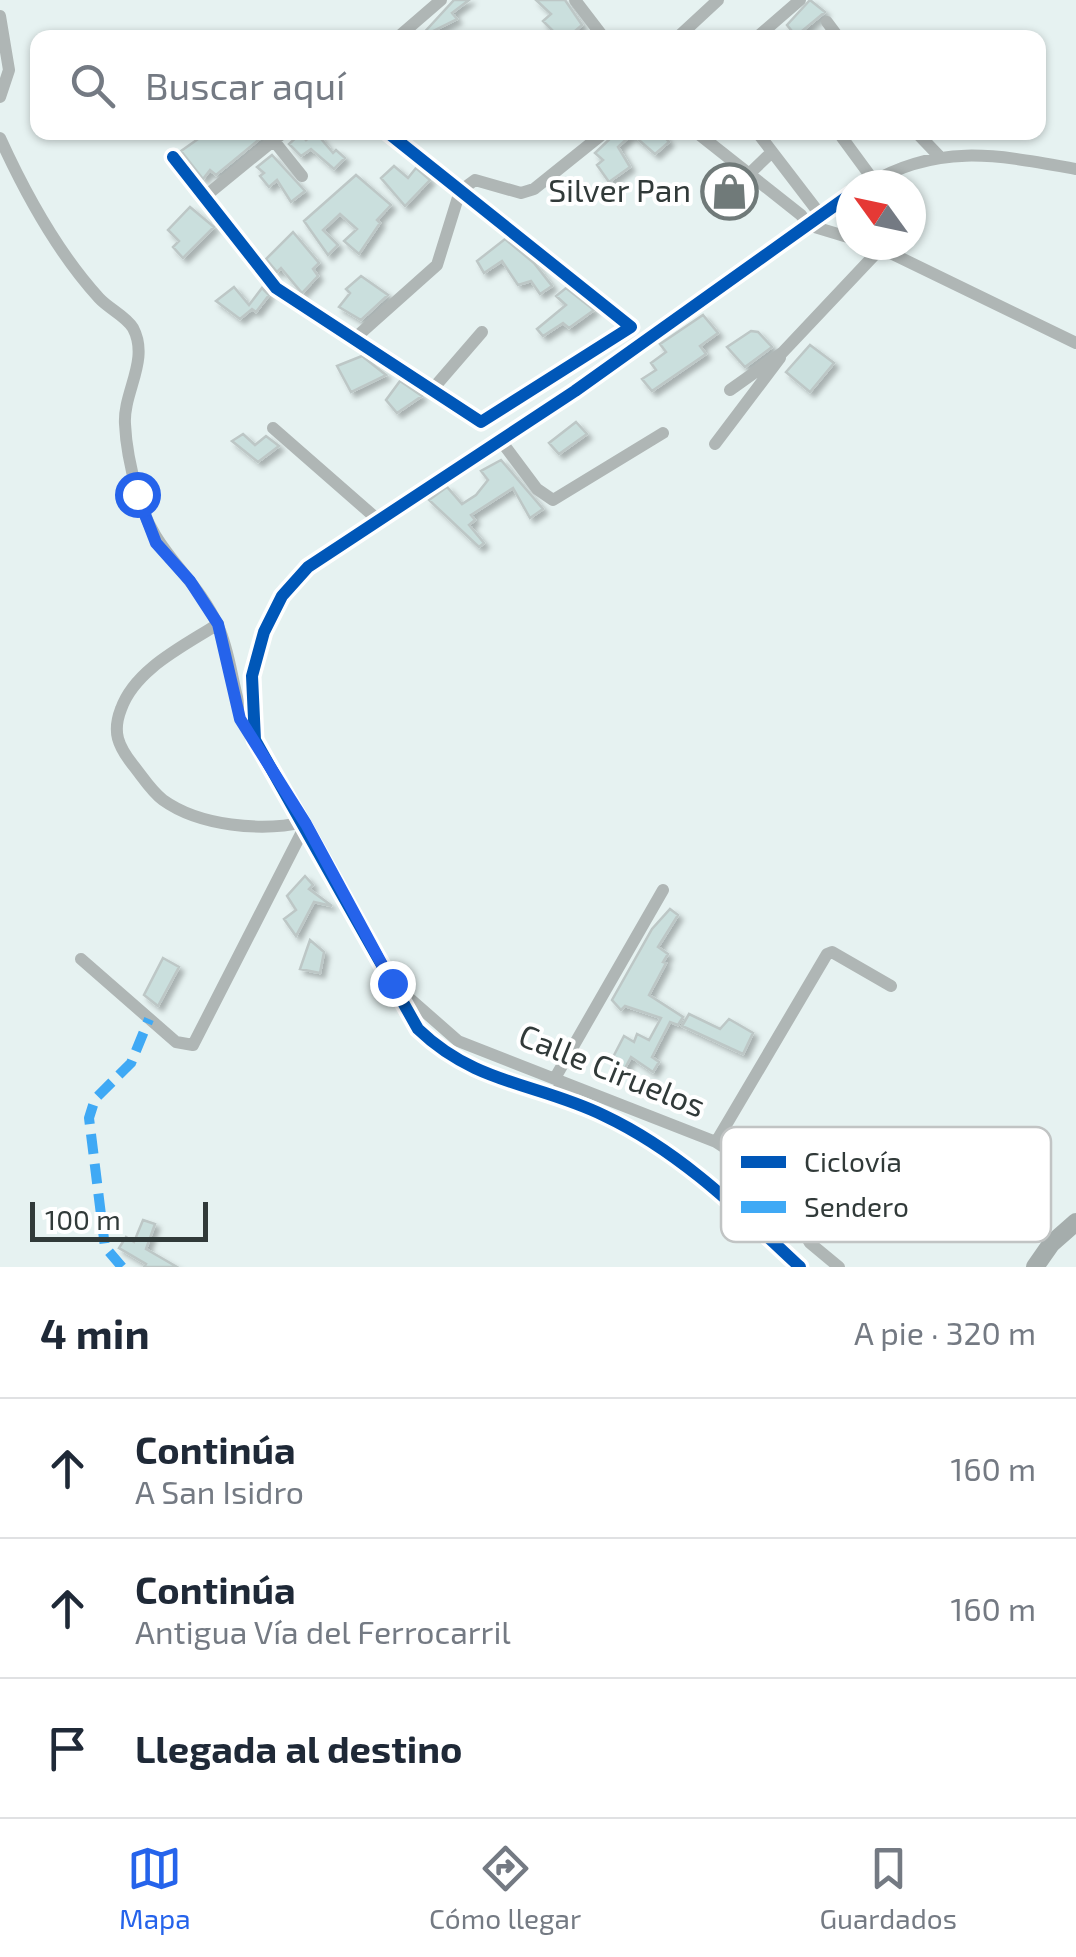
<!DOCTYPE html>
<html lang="es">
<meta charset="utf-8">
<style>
body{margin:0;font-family:"Exo 2",sans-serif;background:#f6f6f7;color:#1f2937}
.compass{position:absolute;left:836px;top:170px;width:90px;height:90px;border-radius:50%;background:#fff;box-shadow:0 2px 8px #0004;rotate:303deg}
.scale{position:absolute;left:30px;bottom:25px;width:178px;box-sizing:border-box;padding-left:10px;border:5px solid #313a39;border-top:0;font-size:28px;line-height:35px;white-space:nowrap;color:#313a39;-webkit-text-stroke:8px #fff;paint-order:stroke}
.stop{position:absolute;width:30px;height:30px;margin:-22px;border:8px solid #2563eb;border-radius:50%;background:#fff}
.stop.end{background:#2563eb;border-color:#fff;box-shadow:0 2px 10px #0008}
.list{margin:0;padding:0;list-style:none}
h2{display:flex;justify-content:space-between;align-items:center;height:130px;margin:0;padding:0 40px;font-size:42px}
h2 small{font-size:32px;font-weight:400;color:#747a83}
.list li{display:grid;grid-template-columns:65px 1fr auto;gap:30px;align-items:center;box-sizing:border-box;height:140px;padding:0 40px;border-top:2px solid #e0e1e3}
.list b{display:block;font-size:38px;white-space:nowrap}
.list p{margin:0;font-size:32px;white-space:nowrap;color:#747a83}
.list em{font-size:32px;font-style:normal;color:#747a83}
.icon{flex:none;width:55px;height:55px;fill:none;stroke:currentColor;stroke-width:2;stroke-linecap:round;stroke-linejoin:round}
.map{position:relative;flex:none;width:1076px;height:1267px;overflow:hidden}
.search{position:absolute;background:#fff;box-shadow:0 2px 8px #0004;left:30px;right:30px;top:30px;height:110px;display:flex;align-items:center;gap:25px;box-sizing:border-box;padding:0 35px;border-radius:20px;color:#747a83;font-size:38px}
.sheet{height:550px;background:#fff}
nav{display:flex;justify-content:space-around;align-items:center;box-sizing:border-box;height:140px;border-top:2px solid #e0e1e3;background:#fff;font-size:28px;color:#747a83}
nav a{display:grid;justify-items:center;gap:5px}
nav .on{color:#2563eb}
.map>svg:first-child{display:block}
.building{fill:#cadfdd;stroke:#bdc7c6;stroke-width:2.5;filter:url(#shadow)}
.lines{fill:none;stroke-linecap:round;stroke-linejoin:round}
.minor{stroke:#afb6b5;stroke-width:12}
.major{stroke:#a5adac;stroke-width:18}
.quiet{stroke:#3fa9f5;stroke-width:10;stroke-dasharray:20 10;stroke-linecap:butt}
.cycleway-casing{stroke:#fff;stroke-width:19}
.cycleway{stroke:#0057b8;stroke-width:12}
.route{stroke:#2563eb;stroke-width:12}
.labels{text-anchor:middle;stroke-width:8;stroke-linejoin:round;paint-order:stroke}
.poi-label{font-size:32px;fill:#313a39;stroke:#fff;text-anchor:end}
.street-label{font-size:32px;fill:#313a39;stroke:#fff}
.key{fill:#fff;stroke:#c1c4c4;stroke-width:2.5}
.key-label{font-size:28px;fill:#313a39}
</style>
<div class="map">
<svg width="1076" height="1267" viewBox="0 0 1076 1267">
<defs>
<filter id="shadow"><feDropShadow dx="4.5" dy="4.5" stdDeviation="2.5" flood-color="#0004"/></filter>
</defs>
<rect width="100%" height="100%" fill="#e6f2f1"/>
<!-- building -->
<path class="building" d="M 454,0 L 469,0 L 452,13 L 457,19 L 419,38 Z
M 536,0 L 565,0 L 582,25 L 567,38 L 547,38 L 554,32 L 543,21 L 551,14 Z
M 810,0 L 825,12 L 796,36 L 787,25 Z
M 208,132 L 268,132 L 216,175 L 210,170 L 203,179 L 181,151 Z
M 617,132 L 660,132 L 669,142 L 655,154 L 632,134 L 618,147 L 630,167 L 609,182 L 597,165 L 603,160 L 595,153 Z
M 316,133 L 333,153 L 336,150 L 345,158 L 334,169 L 311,149 L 301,156 L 289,144 L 300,134 L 306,140 Z
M 272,155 L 305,191 L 291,202 L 277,180 L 269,187 L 260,176 L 264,173 L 257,167 Z
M 394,166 L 408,178 L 416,168 L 430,180 L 405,206 L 381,178 Z
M 356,175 L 391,205 L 377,220 L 380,223 L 359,254 L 344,241 L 357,229 L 340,214 L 323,230 L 338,245 L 328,255 L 304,221 Z
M 190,207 L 214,227 L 183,258 L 173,247 L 179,241 L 168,230 Z
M 293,232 L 319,263 L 313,269 L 318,276 L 302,293 L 281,268 L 277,272 L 266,259 Z
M 505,239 L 534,263 L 552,286 L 540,294 L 531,281 L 518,285 L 502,261 L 484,273 L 477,261 Z
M 361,276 L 388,295 L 361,320 L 339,307 L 350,293 L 346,289 Z
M 234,287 L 249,305 L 262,288 L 269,295 L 256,312 L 252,309 L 240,319 L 216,301 Z
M 566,288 L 594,310 L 569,328 L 563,323 L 543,336 L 537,329 L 566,305 L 556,296 Z
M 703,315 L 718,333 L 700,346 L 706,354 L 652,391 L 642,379 L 656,370 L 651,363 L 666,352 L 660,344 Z
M 751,331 L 758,332 L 772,347 L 745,367 L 727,347 Z
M 810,345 L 834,363 L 810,392 L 786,372 Z
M 362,356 L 386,375 L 351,392 L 337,366 Z
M 400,381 L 422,396 L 397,413 L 386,400 Z
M 576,422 L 587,434 L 559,454 L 549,443 Z
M 243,434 L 255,445 L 266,436 L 279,446 L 258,462 L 232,441 Z
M 501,460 L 543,509 L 530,518 L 513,488 L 471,515 L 475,520 L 469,525 L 484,543 L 479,547 L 429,500 L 447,487 L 462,504 L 476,495 L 488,480 L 481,471 Z
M 305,876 L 313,885 L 309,889 L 332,906 L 314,902 L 296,936 L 284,919 L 296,910 L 287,896 Z
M 670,909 L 678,915 L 658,947 L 668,954 L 663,962 L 666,963 L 649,995 L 683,1017 L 678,1025 L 670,1022 L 652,1057 L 659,1062 L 653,1072 L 631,1057 L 624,1070 L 611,1061 L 624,1036 L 634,1042 L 637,1034 L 649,1040 L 661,1018 L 625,1006 L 621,1010 L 612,1000 L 652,929 Z
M 310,940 L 324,952 L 320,973 L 300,969 Z
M 163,958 L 179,967 L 158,1006 L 144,995 Z
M 689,1014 L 720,1029 L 729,1019 L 753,1033 L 743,1054 L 682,1026 Z
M 143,1220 L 155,1224 L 146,1249 L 177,1267 L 144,1267 L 146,1264 L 119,1248 L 126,1237 L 134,1242 Z"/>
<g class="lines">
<!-- minor -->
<path class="minor" d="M 575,0 L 604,38
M 0,16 L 9,70 L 0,97
M 827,22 L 839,38
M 303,36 L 305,38
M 397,38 L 441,0
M 677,38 L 718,0
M 756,38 L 800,0
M 696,132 L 801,215 L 808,225 L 851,238
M 757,132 L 819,213
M 838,132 L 874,181
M 916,132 L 938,155
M 0,138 C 25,193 58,253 99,298 C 109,309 126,316 133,328 C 150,360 123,392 125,424 C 126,446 131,470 137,491 C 152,553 195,574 218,626 C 235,663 231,705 255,740
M 274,141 L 302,176
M 173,157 L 276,288 L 481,422 L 631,327 L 387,132
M 749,174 L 772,152
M 867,185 C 938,142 999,155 1076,169
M 203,198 L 284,132
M 874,245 L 1076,343
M 354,339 L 437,265 L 460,191 L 475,180 L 521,193 L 534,189 L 605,132
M 730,390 L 782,353 L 882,247
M 431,391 L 482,332
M 273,428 L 377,519
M 501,441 L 537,489 L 553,500 L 663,433
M 715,444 L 780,358
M 218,624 C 184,646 135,669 121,709 C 112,732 118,746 133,765 C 142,776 151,791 163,800 C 199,826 262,832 304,822
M 81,959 L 176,1042 L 193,1045 L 306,824
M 401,991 L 458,1041 L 716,1142 L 773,1179 L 810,1243 L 839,1267
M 579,1106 L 555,1078 L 663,890
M 716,1142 L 827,954 L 832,952 L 891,986
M 800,1267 C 740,1211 681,1152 605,1116 C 538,1083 476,1085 418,1029 L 255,740 L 252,676 L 264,632 L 282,596 L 308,567 L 575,391 L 851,194"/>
<!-- major -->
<path class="major" d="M 1035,1267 L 1051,1244 L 1076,1222"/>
<!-- quiet -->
<path class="quiet" d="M 122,1267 L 105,1247 L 89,1118 L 95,1099 L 131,1063 L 149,1019"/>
<defs>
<path id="cycleway" d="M 173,157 L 276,288 L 481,422 L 631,327 L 387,132
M 800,1267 C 740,1211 681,1152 605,1116 C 538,1083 476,1085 418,1029 L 255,740 L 252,676 L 264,632 L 282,596 L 308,567 L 575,391 L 851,194"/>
</defs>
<!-- cycleway casing -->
<use href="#cycleway" class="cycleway-casing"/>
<!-- cycleway -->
<use href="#cycleway" class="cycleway"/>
</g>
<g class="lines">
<!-- route -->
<path class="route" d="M 137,494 L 156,543 L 190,581 L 218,624 L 240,719 L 306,824 L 392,983"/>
</g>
<!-- icons -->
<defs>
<symbol id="shop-ring" viewBox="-11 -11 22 22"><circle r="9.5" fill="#fff" stroke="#707a79" stroke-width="1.5"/><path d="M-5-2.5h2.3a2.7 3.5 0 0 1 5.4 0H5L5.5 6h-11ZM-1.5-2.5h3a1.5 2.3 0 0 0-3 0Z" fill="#707a79"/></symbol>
</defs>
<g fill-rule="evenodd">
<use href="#shop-ring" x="698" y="160" width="63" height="63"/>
</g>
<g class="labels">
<!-- poi labels -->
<g class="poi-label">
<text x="691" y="202">Silver Pan</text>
</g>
<!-- street labels -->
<g class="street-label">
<text transform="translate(612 1071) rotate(22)" y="11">Calle Ciruelos</text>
</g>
</g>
<!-- legend -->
<rect x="721" y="1127" width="330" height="115" rx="15" class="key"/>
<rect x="741" y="1156" width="45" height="12" fill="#0057b8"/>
<rect x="741" y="1201" width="45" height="12" fill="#3fa9f5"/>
<g class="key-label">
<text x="804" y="1172">Ciclovía</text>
<text x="804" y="1217">Sendero</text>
</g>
</svg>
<svg class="compass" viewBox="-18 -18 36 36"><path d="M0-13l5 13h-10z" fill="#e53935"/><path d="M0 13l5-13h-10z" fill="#747a83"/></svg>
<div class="scale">100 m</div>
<div class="stop" style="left:137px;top:494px"></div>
<div class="stop end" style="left:392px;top:983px"></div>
<div class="search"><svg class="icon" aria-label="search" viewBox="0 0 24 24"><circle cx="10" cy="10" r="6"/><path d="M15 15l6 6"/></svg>Buscar aquí</div>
</div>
<section class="sheet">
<h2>4 min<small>A pie · 320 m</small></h2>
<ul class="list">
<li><svg class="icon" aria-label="ahead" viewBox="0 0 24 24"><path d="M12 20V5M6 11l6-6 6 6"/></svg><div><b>Continúa</b><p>A San Isidro</p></div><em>160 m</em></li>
<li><svg class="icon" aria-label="ahead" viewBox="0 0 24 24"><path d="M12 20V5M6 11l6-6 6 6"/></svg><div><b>Continúa</b><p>Antigua Vía del Ferrocarril</p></div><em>160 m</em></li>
<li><svg class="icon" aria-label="arrive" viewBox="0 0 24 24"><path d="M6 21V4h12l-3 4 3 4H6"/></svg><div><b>Llegada al destino</b></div></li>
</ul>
</section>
<nav>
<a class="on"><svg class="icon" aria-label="map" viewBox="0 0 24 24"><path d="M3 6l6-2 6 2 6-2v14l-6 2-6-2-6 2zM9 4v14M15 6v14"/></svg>Mapa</a>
<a><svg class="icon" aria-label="directions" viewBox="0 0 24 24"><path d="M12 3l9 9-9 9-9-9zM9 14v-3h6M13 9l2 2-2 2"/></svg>Cómo llegar</a>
<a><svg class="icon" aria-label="saved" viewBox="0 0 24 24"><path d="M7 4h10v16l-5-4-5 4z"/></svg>Guardados</a>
</nav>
